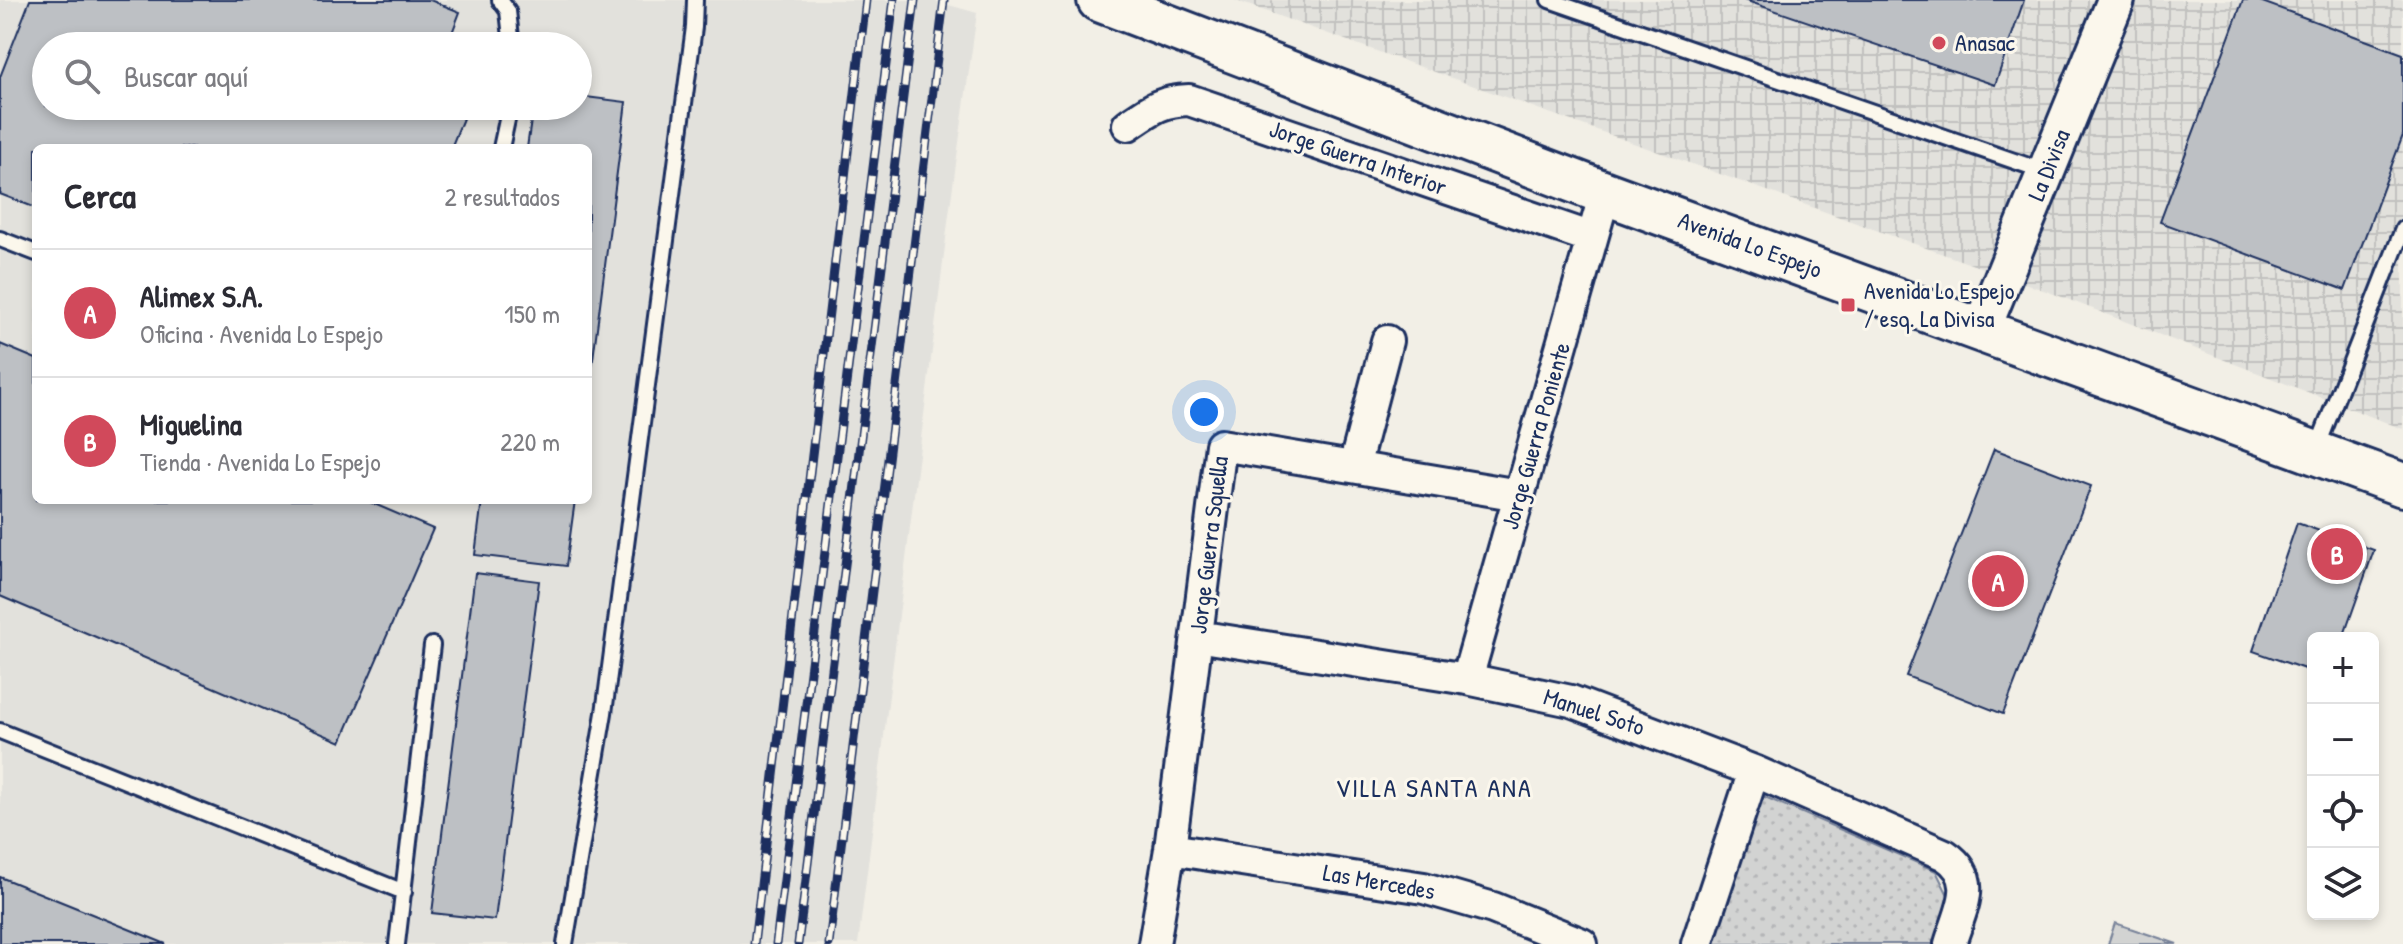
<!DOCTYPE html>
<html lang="es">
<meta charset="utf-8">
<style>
body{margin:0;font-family:"Patrick Hand",sans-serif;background:#f2f2f3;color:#2b2b33}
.controls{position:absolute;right:24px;bottom:24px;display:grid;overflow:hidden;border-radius:12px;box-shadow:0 4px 12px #0003}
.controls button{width:72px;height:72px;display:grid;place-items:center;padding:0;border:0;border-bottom:2px solid #e1e1e2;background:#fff;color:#2b2b33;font:40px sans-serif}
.you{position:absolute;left:1204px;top:412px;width:28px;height:28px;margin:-20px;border:6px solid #fff;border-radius:50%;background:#1a73e8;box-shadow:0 0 0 12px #1a73e833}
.badge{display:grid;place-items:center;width:52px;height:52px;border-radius:50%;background:#d1495b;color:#fff;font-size:26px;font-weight:700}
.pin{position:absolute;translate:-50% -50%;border:4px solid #fff;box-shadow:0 2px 8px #0006}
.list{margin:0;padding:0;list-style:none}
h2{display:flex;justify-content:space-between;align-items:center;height:104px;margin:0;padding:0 32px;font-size:34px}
h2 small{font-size:26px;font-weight:400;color:#7c7c81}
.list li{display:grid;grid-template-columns:52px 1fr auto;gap:24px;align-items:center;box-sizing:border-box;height:128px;padding:0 32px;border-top:2px solid #e1e1e2}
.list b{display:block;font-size:30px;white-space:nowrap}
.list p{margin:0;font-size:26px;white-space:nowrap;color:#7c7c81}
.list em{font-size:26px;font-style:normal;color:#7c7c81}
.icon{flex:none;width:44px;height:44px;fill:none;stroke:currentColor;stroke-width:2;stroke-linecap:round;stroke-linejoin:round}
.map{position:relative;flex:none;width:2403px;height:944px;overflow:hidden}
.search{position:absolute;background:#fff;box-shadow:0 4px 12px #0003;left:32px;top:32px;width:560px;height:88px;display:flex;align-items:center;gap:20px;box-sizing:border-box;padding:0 28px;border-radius:44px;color:#7c7c81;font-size:30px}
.panel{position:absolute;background:#fff;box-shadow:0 4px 12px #0003;left:32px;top:144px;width:560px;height:360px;border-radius:12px}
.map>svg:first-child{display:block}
.built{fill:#e2e1dc;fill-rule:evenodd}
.industrial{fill:url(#industrial-grid)}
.park{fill:url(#park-dots);stroke:#768198;stroke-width:2}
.pitch{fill:#d2d3d2;stroke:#768198;stroke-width:2}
.building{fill:#bdc0c4;stroke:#1b2f5e;stroke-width:2}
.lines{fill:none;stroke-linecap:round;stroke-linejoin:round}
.service-casing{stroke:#1b2f5e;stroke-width:20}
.minor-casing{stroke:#1b2f5e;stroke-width:36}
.tertiary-casing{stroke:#1b2f5e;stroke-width:42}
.secondary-casing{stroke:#1b2f5e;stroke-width:48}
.service{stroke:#fbf7ec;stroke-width:14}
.minor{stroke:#fbf7ec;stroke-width:30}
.tertiary{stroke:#fbf7ec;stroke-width:36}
.secondary{stroke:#fbf7ec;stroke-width:42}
.rail-casing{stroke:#1b2f5e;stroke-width:9}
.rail{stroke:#fbf7ec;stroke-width:6;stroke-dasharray:18;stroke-linecap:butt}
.poi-dot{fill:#d1495b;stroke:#fbf7ec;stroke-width:3}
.labels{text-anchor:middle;stroke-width:6;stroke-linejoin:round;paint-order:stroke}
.poi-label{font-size:24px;fill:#1b2f5e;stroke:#fbf7ec;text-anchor:start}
.street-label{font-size:24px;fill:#1b2f5e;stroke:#fbf7ec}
.neighbourhood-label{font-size:26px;letter-spacing:2px;fill:#1b2f5e;stroke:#fbf7ec}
</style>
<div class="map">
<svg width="2403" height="944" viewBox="0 0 2403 944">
<defs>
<pattern id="industrial-grid" width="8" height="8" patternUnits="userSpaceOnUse" patternTransform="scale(2)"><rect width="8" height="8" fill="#e2e1dc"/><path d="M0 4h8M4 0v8" fill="none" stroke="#c1c1bf"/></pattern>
<pattern id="park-dots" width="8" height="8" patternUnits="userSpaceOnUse" patternTransform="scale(2)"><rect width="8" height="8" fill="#d2d3d2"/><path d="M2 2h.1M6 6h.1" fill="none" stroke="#b4b5b7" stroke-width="1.8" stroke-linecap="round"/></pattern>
</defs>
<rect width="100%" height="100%" fill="#f2efe6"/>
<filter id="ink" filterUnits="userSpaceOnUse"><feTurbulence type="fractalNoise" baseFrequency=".0125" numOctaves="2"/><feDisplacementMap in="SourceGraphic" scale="16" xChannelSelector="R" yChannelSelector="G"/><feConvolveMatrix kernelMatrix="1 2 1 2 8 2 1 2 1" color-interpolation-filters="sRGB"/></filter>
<g filter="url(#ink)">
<!-- built -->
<path class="built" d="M 0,0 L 931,0 L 977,13 L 949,214 L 858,944 L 0,944 ZM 46,46 L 578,46 L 578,106 L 46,106 ZM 36,148 L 588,148 L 588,500 L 36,500 Z"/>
<!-- industrial -->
<path class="industrial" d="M 1234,0 L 2403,0 L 2403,429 L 2049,292 Z"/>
<!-- park -->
<path class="park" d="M 1758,794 L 1936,871 L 1950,899 L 1935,944 L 1712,944 Z"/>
<!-- pitch -->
<path class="pitch" d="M 2115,923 L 2177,944 L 2108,944 Z"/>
<!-- building -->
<path class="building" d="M 30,0 L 430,0 L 460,12 L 447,46 L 46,46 L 46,106 L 468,106 L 451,148 L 36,148 L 36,208 L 0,194 L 0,77 Z
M 1744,0 L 2024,0 L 1995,85 Z
M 2243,0 L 2257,0 L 2403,54 L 2403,135 L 2345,290 L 2160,222 Z
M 578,96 L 626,102 L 588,398 L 588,148 L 527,148 L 533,106 L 578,106 Z
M 0,344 L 36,359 L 36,500 L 365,500 L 433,529 L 341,742 L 0,596 Z
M 1994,449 L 2091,486 L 2003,714 L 1906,676 Z
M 482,500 L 575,500 L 566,566 L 475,555 Z
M 2297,523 L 2374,550 L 2343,638 L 2313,638 L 2313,672 L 2253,651 Z
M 475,573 L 539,581 L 495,920 L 432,913 Z
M 0,877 L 166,944 L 0,944 Z"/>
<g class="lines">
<defs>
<path id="service" d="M 500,0 L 508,11 L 512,46
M 1549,0 L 2046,172
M 501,148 L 510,106
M 0,239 L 36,253
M 2317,448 L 2403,229
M 0,731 L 404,892
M 397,944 L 432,645
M 565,944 L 604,713 L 694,27 L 695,0"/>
<path id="minor" d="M 1128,125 C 1151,109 1160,101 1189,100 L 1592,238
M 1354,467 L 1387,341
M 1197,636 L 1467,679 L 1571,701 L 1754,771 L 1945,855 C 1981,879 1960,910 1950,944
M 1467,679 L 1605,193
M 1170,849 L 1424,888 L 1493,908 L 1582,944
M 1154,944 L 1170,849 L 1221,445 L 1519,495
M 1697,944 L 1754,771"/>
<path id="tertiary" d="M 1982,329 L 2116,0"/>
<path id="secondary" d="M 1099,0 L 1605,193 L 2403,485"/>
</defs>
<!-- service casing -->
<use href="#service" class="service-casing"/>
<!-- minor casing -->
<use href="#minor" class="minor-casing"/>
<!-- tertiary casing -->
<use href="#tertiary" class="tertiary-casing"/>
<!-- secondary casing -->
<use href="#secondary" class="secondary-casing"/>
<!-- service -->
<use href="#service" class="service"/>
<!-- minor -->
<use href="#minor" class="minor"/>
<!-- tertiary -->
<use href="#tertiary" class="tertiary"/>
<!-- secondary -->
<use href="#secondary" class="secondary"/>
<defs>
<path id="rail" d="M 754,944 L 866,0
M 776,944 L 894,0
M 798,944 L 915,0
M 829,944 L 944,0"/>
</defs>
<!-- rail casing -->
<use href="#rail" class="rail-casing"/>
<!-- rail -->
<use href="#rail" class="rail"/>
</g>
</g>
<!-- markers -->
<g class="poi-dot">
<circle cx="1939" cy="43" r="8"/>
<rect x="1840" y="297" width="16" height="16" rx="4"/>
</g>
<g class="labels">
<!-- poi labels -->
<g class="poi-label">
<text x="1955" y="51">Anasac</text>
<text x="1864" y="299">Avenida Lo Espejo<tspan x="1864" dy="28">/ esq. La Divisa</tspan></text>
</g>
<!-- street labels -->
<g class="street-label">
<text transform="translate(1358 158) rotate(19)" y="8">Jorge Guerra Interior</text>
<text transform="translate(2049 165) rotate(-68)" y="8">La Divisa</text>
<text transform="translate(1750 245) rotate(20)" y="8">Avenida Lo Espejo</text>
<text transform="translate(1536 436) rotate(-74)" y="8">Jorge Guerra Poniente</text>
<text transform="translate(1209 545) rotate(-83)" y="8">Jorge Guerra Squella</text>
<text transform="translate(1594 712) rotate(18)" y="8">Manuel Soto</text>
<text transform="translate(1379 882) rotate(10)" y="8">Las Mercedes</text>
</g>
<!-- neighbourhood labels -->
<g class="neighbourhood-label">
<text x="1434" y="797">VILLA SANTA ANA</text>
</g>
</g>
</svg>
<div class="controls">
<button>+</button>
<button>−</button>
<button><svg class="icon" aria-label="locate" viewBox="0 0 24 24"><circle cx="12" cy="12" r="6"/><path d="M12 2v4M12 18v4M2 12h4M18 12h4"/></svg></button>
<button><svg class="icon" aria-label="layers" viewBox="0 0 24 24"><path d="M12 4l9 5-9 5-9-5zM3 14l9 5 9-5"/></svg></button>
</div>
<div class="you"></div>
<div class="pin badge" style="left:1998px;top:581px">A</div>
<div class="pin badge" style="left:2337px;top:554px">B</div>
<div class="search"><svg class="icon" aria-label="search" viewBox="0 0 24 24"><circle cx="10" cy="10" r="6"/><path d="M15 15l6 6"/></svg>Buscar aquí</div>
<section class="panel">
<h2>Cerca<small>2 resultados</small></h2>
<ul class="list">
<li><span class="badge">A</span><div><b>Alimex S.A.</b><p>Oficina · Avenida Lo Espejo</p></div><em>150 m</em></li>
<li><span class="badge">B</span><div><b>Miguelina</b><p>Tienda · Avenida Lo Espejo</p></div><em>220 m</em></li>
</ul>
</section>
</div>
